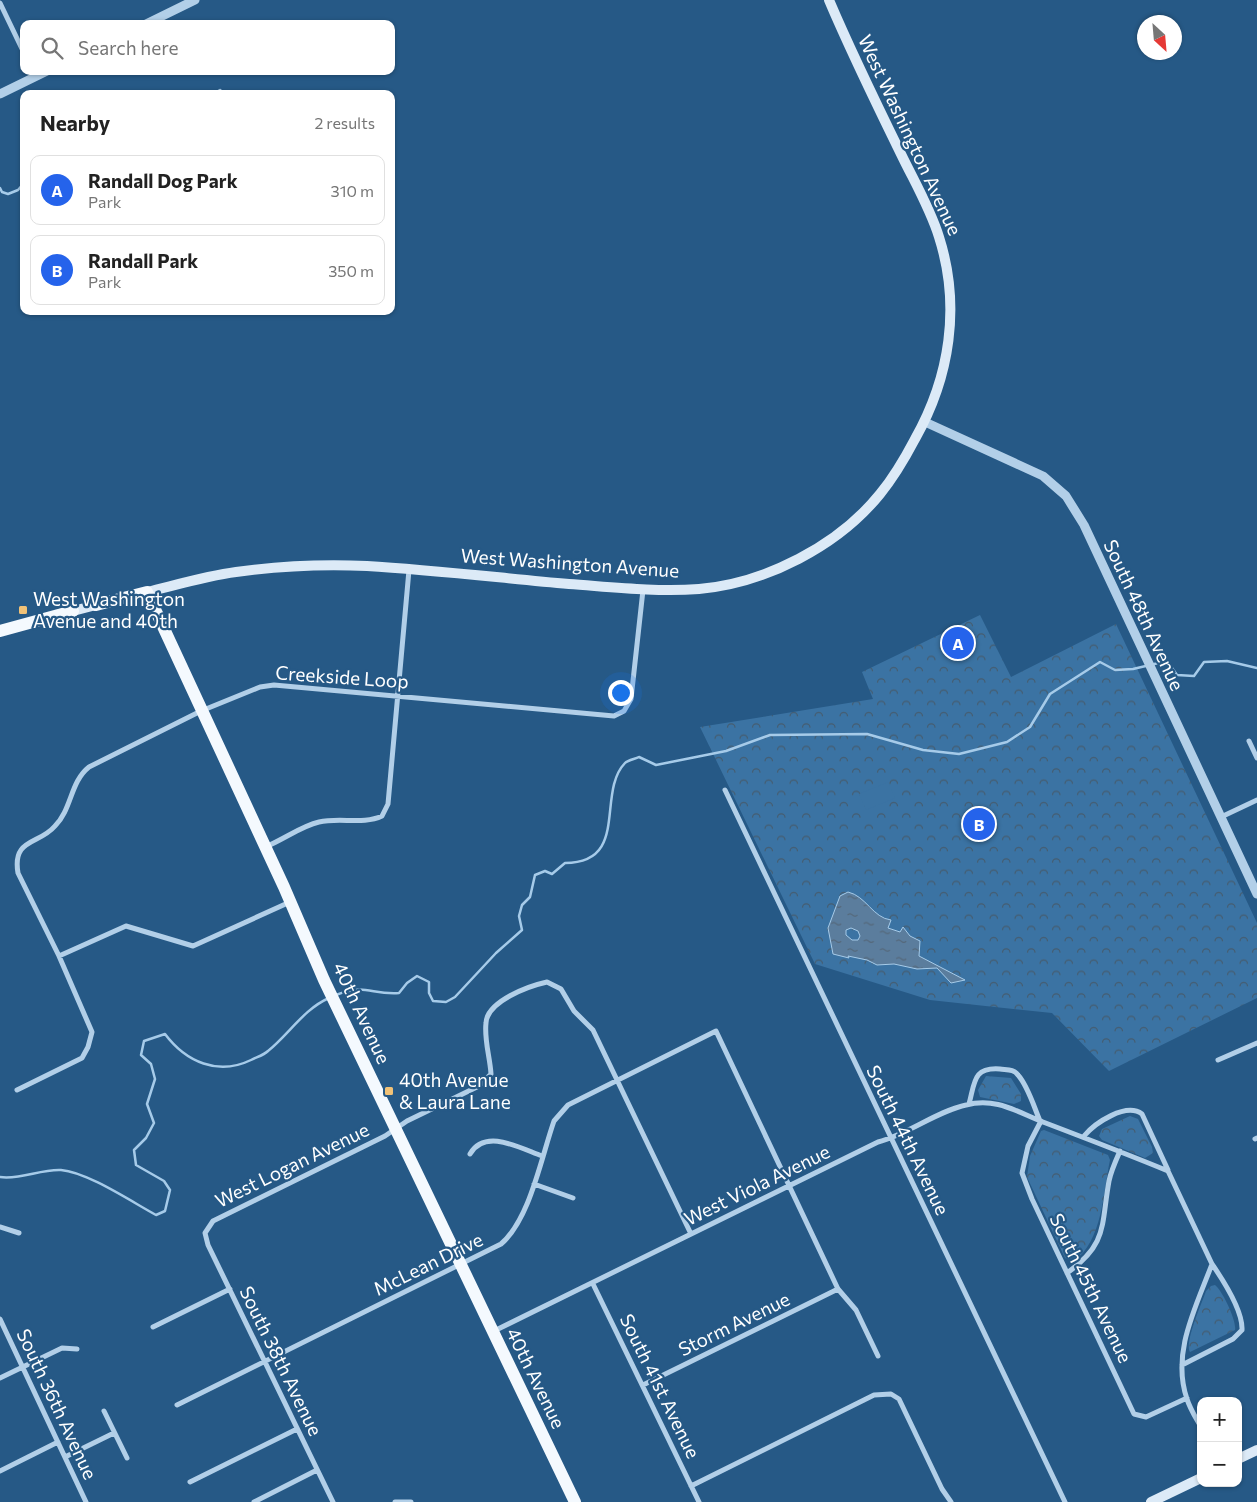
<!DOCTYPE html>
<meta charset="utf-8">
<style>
body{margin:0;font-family:Commissioner,sans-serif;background:#f2f2f2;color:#222}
.controls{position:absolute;right:15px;bottom:15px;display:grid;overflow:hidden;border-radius:10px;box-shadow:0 1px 4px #0004}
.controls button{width:45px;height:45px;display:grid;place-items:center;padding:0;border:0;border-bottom:1px solid #e0e0e0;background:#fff;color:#222;font:25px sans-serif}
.compass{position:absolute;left:1137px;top:15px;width:45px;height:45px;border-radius:50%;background:#fff;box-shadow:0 1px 4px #0004;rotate:154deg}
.you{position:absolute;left:620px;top:692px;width:18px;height:18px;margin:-12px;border:4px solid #fff;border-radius:50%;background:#1a73e8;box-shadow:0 0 0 8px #1a73e833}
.badge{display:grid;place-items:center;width:32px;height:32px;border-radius:50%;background:#2563eb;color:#fff;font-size:16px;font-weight:700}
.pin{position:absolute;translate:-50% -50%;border:2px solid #fff;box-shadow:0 1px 5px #0006}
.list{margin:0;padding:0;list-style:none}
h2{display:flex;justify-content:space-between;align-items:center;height:65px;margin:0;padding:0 20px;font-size:21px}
h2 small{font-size:16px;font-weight:400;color:#767676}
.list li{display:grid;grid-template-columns:32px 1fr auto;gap:15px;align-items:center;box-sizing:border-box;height:70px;margin:0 10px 10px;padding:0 10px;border:1px solid #e0e0e0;border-radius:10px}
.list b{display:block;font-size:19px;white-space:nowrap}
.list p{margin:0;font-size:16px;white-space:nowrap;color:#767676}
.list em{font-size:16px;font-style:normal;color:#767676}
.icon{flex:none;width:28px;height:28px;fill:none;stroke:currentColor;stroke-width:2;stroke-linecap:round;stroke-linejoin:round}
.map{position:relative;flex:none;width:1257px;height:1502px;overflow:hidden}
.search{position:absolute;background:#fff;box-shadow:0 1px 4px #0004;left:20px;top:20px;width:375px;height:55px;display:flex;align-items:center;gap:12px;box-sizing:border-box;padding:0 18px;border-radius:10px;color:#767676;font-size:19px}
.panel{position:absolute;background:#fff;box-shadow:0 1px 4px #0004;left:20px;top:90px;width:375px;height:225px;border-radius:10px}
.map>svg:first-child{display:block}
.park{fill:url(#park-crowns)}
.garden{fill:#3b73a3}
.water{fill:url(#water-ripples);stroke:#a6cbe9;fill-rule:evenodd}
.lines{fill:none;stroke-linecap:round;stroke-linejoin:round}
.stream{stroke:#a6cbe9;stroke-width:2.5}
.minor{stroke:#b2cfe8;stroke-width:5}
.tertiary{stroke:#b2cfe8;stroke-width:9}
.secondary{stroke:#dceaf7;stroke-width:10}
.primary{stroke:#f4f9fe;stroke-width:12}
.poi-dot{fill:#f1c277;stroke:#265986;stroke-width:2}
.labels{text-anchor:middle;stroke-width:4.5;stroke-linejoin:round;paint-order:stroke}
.street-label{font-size:19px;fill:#fff;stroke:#265986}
.poi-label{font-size:19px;fill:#fff;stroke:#265986;text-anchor:start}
</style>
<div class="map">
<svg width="1257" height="1502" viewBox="0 0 1257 1502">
<defs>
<pattern id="park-crowns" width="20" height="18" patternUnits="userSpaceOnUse" patternTransform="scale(1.25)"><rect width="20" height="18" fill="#3b73a3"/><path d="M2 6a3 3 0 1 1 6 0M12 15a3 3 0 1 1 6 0" fill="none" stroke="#455c6f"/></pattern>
<pattern id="water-ripples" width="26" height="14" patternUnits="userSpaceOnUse" patternTransform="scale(1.25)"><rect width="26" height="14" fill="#5b7d9d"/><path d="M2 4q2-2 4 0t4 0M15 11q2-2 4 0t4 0" fill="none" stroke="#546779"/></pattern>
</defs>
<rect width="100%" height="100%" fill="#265986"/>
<!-- park -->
<path class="park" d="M 980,615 L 1011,677 L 1116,624 L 1257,923 L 1257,998 L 1109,1071 L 1052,1013 L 930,1000 L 815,964 L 700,727 L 873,699 L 862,672 Z
M 986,1076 L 1011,1078 L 1021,1094 L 1021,1101 L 1014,1104 L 980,1097 L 978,1090 Z
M 1130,1116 L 1138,1119 L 1152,1147 L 1153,1153 L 1145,1158 L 1102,1140 L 1099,1136 L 1102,1129 Z
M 1044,1130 L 1108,1155 L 1110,1160 C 1103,1192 1103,1241 1073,1262 L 1065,1258 L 1027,1177 L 1030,1156 L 1041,1131 Z
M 1215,1285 C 1222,1290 1237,1321 1235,1330 L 1190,1352 C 1184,1343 1202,1303 1206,1291 L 1211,1286 Z"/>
<!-- garden -->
<path class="garden" d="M 888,782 L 895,798 L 866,810 L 859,794 Z"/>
<!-- water -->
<path class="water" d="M 848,892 C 866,896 873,918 891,920 L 888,928 L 900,932 L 903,927 L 910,936 L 920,941 L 919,956 L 965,980 L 951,983 L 937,968 L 917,969 L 894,964 L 877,965 L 867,960 L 848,956 L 849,958 L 833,954 L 828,928 L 840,896 ZM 851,928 L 858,931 L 860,936 L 858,940 L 852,940 L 846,935 L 846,930 Z"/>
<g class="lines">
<!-- stream -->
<path class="stream" d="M 192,94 L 200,94
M 213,94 L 220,90 L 224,94
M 0,188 L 2,192 L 8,194 L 18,190 L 24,183
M 336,995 C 365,983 371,995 399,993 L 407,983 L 417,976 L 429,982 L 429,993 L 433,1001 L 446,1002 L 455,997 L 496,953 L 522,930 L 519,916 L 522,905 L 530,897 L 535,875 L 545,871 L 552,874 L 565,863 C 630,863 596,793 625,763 C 628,760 635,759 639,757 L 656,765 L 726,751 L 770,735 L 867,734 L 923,750 L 959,754 L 1007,742 L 1030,727 L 1050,694 L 1100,662 L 1115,670 L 1133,669 L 1167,661 L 1177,675 L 1194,676 L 1204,662 L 1227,661 L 1257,668
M 0,1177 C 21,1180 40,1169 61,1170 C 87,1172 132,1202 156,1215 L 165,1211 L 170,1190 L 164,1181 L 136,1165 L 134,1150 L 146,1138 L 154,1123 L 147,1104 L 155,1079 L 151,1064 L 141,1055 L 144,1041 L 165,1034 C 186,1062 218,1076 251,1060 C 257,1057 264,1055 268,1051 C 289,1034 304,1009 329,998"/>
<!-- minor -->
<path class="minor" d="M 0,3 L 24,53
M 1249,741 L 1257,758
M 725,790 L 1065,1502
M 1221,817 L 1257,800
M 265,847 C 283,840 301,826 319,822 C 340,817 363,825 382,816 L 388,804 L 409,570
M 59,956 L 126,926 L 193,946 L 290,902
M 1218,1060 L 1257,1043
M 17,1090 L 82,1058 L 88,1047 L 92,1032 L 59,956 L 18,873 C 12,838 39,845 55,826 C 72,809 70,782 89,767 L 201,711 L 260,687 L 274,685 L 614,716 L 624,711 L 631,699 L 643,590
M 969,1104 C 975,1082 973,1067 1000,1069 C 1007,1070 1014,1069 1018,1075 C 1028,1086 1034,1107 1040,1121
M 1041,1121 L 1028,1146 L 1022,1173 L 1032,1199 L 1134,1414 L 1146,1417 L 1187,1398
M 1084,1136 C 1095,1123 1126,1102 1142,1114 L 1168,1170
M 1255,1139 L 1257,1138
M 470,1154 C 485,1128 520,1148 542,1156
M 534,1184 L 573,1198
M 0,1227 L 19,1233
M 1067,1273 C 1108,1244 1101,1225 1109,1181 C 1111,1171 1116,1160 1120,1151
M 593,1284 L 699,1502
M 0,1319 L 86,1502
M 153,1327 L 230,1289
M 494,1331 L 878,1142 C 909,1134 935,1112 966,1105 C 996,1097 1017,1112 1043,1122 C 1085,1138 1127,1154 1168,1171 L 1212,1264 C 1196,1307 1171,1353 1187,1399 C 1190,1409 1196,1418 1201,1427
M 1182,1365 L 1233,1339 L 1242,1330 C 1243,1311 1223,1280 1212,1264
M 0,1378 L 62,1348 L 77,1349
M 643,1385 L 838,1289
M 177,1405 L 501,1244 C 530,1219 541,1158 554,1121 L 568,1105 L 716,1031 L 838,1289 L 856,1310 L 878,1356
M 104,1411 L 127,1458
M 65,1457 L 114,1433
M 0,1471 L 58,1442
M 190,1482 L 297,1429
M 691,1486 L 874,1395 L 891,1394 L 899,1399 L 942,1489 L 951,1502
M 254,1502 L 317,1470
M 333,1502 L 208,1245 L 205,1233 L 213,1221 L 385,1136 L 407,1121 L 479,1086 L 491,1074 C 490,1057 484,1040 486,1023 C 487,1001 529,986 547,982 L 561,989 L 574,1011 L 593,1030 L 691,1234
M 395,1502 L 411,1502"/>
<!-- tertiary -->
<path class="tertiary" d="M 146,24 L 195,0
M 0,94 L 47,71
M 925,422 L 1043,476 L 1066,496 L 1084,525 L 1257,894"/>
<!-- secondary -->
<path class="secondary" d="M 147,592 C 176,585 206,576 236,572 C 279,566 323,564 367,566 C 434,570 501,578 569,584 C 612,587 655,592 699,589 C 766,583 838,546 880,494 C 894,477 905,458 915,439 C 950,377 961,306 939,237 C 930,208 914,181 901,154 C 876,103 851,52 829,0
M 73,611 L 96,605
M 1238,1459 L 1257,1450
M 1151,1502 L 1201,1478"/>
<!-- primary -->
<path class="primary" d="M 96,605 L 147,592 L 284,887 L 324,980 L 575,1502
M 0,631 L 73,611"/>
</g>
<!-- markers -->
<g class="poi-dot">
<rect x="18" y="605" width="10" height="10" rx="2.5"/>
<rect x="384" y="1086" width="10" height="10" rx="2.5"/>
</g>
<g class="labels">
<!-- street labels -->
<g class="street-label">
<text transform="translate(910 135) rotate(65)" y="7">West Washington Avenue</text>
<text transform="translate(570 563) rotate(4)" y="7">West Washington Avenue</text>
<text transform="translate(1144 615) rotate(65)" y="7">South 48th Avenue</text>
<text transform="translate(342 677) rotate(4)" y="7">Creekside Loop</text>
<text transform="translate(362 1013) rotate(65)" y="7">40th Avenue</text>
<text transform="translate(908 1140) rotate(64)" y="7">South 44th Avenue</text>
<text transform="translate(292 1165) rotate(-26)" y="7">West Logan Avenue</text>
<text transform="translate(757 1185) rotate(-26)" y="7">West Viola Avenue</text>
<text transform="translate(428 1264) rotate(-26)" y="7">McLean Drive</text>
<text transform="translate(1091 1288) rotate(64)" y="7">South 45th Avenue</text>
<text transform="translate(734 1324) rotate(-26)" y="7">Storm Avenue</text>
<text transform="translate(281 1361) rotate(64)" y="7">South 38th Avenue</text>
<text transform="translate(536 1378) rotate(64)" y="7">40th Avenue</text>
<text transform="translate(660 1386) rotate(64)" y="7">South 41st Avenue</text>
<text transform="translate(57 1404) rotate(65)" y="7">South 36th Avenue</text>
</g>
<!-- poi labels -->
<g class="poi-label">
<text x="33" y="606">West Washington<tspan x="33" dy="22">Avenue and 40th</tspan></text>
<text x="399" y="1087">40th Avenue<tspan x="399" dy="22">&amp; Laura Lane</tspan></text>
</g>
</g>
</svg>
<div class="controls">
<button>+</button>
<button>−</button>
</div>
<svg class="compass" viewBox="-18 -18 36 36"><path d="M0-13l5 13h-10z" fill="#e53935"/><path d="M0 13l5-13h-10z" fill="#767676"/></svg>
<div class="you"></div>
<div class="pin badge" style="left:958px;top:643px">A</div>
<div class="pin badge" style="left:979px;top:824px">B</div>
<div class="search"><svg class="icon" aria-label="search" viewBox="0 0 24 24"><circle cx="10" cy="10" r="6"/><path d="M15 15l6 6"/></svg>Search here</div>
<section class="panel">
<h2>Nearby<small>2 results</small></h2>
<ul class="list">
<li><span class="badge">A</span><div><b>Randall Dog Park</b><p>Park</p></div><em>310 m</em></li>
<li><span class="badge">B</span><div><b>Randall Park</b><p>Park</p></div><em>350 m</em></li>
</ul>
</section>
</div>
